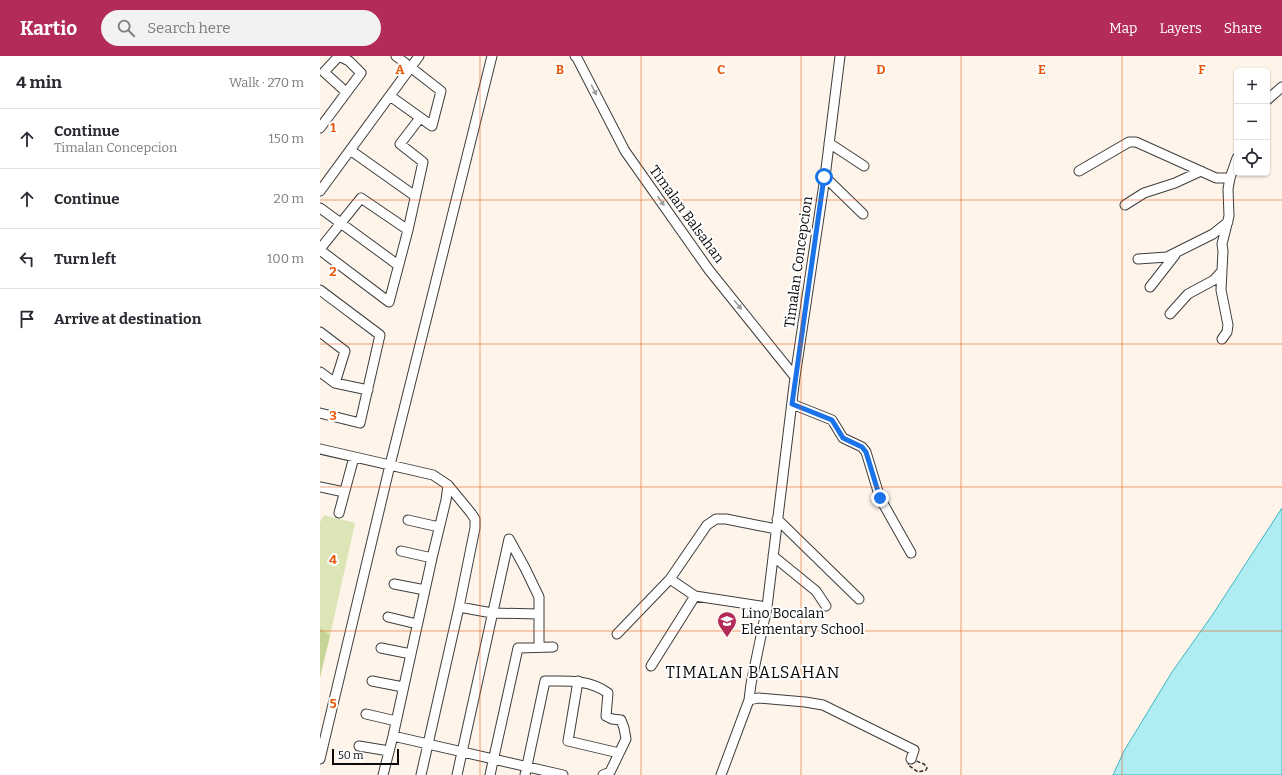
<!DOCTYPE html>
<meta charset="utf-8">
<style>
body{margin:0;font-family:Bitter,serif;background:#f2f2f3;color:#2b2b33}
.controls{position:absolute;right:12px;top:12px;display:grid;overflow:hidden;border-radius:6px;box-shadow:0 1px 3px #0004}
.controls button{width:36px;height:36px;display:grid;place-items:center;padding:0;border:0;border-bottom:1px solid #e1e1e2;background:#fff;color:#2b2b33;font:20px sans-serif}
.scale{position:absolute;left:12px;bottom:10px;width:67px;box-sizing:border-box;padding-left:4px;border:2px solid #0a0a0a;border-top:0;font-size:11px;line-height:14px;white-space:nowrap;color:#0a0a0a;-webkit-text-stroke:3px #fff;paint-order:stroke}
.stop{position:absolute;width:12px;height:12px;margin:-9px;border:3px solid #1a73e8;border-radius:50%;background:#fff}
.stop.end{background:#1a73e8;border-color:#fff;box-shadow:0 1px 4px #0008}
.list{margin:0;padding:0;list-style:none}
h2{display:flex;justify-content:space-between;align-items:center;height:52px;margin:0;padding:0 16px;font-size:17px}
h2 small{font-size:13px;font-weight:400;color:#7c7c81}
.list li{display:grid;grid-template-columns:26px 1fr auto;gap:12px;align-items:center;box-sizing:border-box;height:60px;padding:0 16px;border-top:1px solid #e1e1e2}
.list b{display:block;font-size:15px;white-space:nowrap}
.list p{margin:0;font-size:13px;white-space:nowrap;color:#7c7c81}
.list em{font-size:13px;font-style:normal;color:#7c7c81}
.icon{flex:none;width:22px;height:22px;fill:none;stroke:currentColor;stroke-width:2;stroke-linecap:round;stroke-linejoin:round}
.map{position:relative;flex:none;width:962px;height:719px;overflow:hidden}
header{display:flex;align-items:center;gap:24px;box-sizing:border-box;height:56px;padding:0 20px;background:#b22b59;color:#fff}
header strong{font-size:19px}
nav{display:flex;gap:22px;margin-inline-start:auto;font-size:14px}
.search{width:280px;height:36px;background:#f2f2f3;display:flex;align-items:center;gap:10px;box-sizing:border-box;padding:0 14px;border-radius:22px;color:#7c7c81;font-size:15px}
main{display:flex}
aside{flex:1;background:#fff}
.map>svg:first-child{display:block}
.green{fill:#dce5b5}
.forest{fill:#c5d595}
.water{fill:#b0edf2;stroke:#3cb6c5}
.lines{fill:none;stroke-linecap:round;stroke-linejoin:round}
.street-casing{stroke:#3d3d3d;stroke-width:11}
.path{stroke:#2c2c2c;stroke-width:1.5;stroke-dasharray:4 2;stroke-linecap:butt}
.street{stroke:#fff;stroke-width:9}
.oneway{fill:#9d9d9d}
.route{stroke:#1a73e8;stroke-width:5}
.grid{fill:none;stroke:#e8590c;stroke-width:1;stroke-opacity:0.55}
.labels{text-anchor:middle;stroke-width:4;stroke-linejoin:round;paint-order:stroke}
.street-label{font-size:14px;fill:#0a0a0a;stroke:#fff}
.poi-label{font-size:14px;fill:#0a0a0a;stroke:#fff;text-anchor:start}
.quarter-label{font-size:16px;letter-spacing:1px;fill:#0a0a0a;stroke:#fff}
.grid-label{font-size:13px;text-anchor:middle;font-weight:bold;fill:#e8590c;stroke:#fff;stroke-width:4;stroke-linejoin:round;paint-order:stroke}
</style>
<header>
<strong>Kartio</strong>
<div class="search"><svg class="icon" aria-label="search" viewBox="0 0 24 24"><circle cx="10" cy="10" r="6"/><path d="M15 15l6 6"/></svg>Search here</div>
<nav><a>Map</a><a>Layers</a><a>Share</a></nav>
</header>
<main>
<aside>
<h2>4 min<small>Walk · 270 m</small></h2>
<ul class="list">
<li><svg class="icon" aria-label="ahead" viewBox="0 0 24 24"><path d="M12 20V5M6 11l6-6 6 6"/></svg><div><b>Continue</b><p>Timalan Concepcion</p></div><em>150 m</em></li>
<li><svg class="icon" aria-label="ahead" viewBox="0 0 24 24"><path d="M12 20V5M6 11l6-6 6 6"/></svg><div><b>Continue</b></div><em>20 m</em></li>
<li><svg class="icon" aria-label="left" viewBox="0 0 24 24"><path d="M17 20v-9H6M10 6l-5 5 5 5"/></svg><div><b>Turn left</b></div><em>100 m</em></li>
<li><svg class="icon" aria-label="arrive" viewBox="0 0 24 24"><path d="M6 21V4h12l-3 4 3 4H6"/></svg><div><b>Arrive at destination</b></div></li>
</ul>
</aside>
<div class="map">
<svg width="962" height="719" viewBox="0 0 962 719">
<rect width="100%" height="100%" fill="#fef4e9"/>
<!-- green -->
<path class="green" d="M 4,459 L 35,467 L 10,580 L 0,621 L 0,466 Z"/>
<!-- forest -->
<path class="forest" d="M 0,572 L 10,580 L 0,621 Z"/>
<!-- water -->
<path class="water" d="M 962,452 L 962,719 L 793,719 L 804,695 L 852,616 L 893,558 Z"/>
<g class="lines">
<defs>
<path id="street" d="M 255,0 L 257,2 L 305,95 L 389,214 L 475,321
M 70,40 L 112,70 L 121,35 L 76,0
M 947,44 L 962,31
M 0,72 L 41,17 L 29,5 L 19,0 L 4,16 L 26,36
M 509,87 L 544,110
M 30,94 L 95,140
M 759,115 L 809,86 L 816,86 L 896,122 L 910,122
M 505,121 L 543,158
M 0,135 L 99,0
M 805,149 L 824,137 L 855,127 L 881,115
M 0,152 L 78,209
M 0,193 L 41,142 L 88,174
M 0,194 L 69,246 L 88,174 L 103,106 L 80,88 L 100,62
M 818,203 L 847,201 L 893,178 L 908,166
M 830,231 L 855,199
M 0,234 L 60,279 L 40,367 L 0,357
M 850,258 L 868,238 L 894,224 L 902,215
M 0,276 L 25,295 L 15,327
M 902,283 L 907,276 L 908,269 L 901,234 L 903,195 L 902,188 L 909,160 L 908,133 L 910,122 L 917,102
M 0,316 L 15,327 L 48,334
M 472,348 L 512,364 L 523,382 L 542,391 L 546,396 L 560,442 L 591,497
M 0,393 L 113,419 L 128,429 L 151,457 L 155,463 L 155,472 L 139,551 L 101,719
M 0,431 L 24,436
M 19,457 L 34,401
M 457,463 L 539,543
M 88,464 L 119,471
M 189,483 L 205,512 L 219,541 L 219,591
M 81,495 L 112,502
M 453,500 L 496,535 L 506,550
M 350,523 L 375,540 L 447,551
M 74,528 L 105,534
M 139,551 L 172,557 L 219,558
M 68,561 L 97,568
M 297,578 L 350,523 L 387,469 L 396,463 L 406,463 L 456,473
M 61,592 L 91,598
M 331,610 L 375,540
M 52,625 L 83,631
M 258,625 L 248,685 L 299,697
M 429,644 L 438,642 L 485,646 L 503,649 L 594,694 L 591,703
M 46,658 L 76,665
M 73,680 L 243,719
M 39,690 L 69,695
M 0,703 L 70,409 L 172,0
M 63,719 L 73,680 L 112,502 L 126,444 L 128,429
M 137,719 L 189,483
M 170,719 L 198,592 L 233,591
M 205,719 L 225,625 C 247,625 269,623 288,637 L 286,660 L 292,663 L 301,664 L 304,672 L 306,683 L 290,716 L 283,719
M 401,719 L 429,644 L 431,628 L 447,551 L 475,321 L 505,121 L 520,0"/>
</defs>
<!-- street casing -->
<use href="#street" class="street-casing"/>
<!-- path -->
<path class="path" d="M 591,703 L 604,708 L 607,712 L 606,714 L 598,716 L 588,709 Z"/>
<!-- street -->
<use href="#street" class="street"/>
</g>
<!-- one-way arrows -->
<defs><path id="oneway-solid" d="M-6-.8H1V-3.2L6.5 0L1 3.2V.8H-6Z"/></defs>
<g class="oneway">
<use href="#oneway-solid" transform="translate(274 34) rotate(62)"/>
<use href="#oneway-solid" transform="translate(341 145) rotate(55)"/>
<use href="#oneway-solid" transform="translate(418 249) rotate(51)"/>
</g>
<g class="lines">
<!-- route -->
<path class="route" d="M 504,121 L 472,348 L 512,364 L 523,382 L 542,391 L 546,396 L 560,442"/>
</g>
<!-- grid -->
<path class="grid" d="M 160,0 L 160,719M 321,0 L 321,719M 481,0 L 481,719M 641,0 L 641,719M 802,0 L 802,719M 0,144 L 962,144M 0,288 L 962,288M 0,431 L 962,431M 0,575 L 962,575"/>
<!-- icons -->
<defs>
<symbol id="school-pin" viewBox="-11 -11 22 30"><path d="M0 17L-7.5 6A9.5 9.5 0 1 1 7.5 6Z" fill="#b22b59" stroke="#fff"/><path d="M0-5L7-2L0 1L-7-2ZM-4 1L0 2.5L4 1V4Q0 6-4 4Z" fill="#fff"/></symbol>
</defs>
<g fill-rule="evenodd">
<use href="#school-pin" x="396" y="554" width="22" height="30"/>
</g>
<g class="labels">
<!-- street labels -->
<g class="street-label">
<text transform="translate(367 158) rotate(54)" y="5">Timalan Balsahan</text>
<text transform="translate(478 206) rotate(-82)" y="5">Timalan Concepcion</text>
</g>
<!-- poi labels -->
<g class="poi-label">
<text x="421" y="562">Lino Bocalan<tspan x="421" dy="16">Elementary School</tspan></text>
</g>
<!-- quarter labels -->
<g class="quarter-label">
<text x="433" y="622">TIMALAN BALSAHAN</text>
</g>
</g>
<g class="grid-label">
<text x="80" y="18">A</text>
<text x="240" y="18">B</text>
<text x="401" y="18">C</text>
<text x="561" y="18">D</text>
<text x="722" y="18">E</text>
<text x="882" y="18">F</text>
<text x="13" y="76">1</text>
<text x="13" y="220">2</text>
<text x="13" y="364">3</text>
<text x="13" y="508">4</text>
<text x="13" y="652">5</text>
</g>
</svg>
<div class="controls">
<button>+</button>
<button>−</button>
<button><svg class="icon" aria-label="locate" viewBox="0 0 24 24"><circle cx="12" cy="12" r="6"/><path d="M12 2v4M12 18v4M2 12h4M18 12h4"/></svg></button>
</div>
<div class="scale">50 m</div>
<div class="stop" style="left:504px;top:121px"></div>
<div class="stop end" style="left:560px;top:442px"></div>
</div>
</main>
